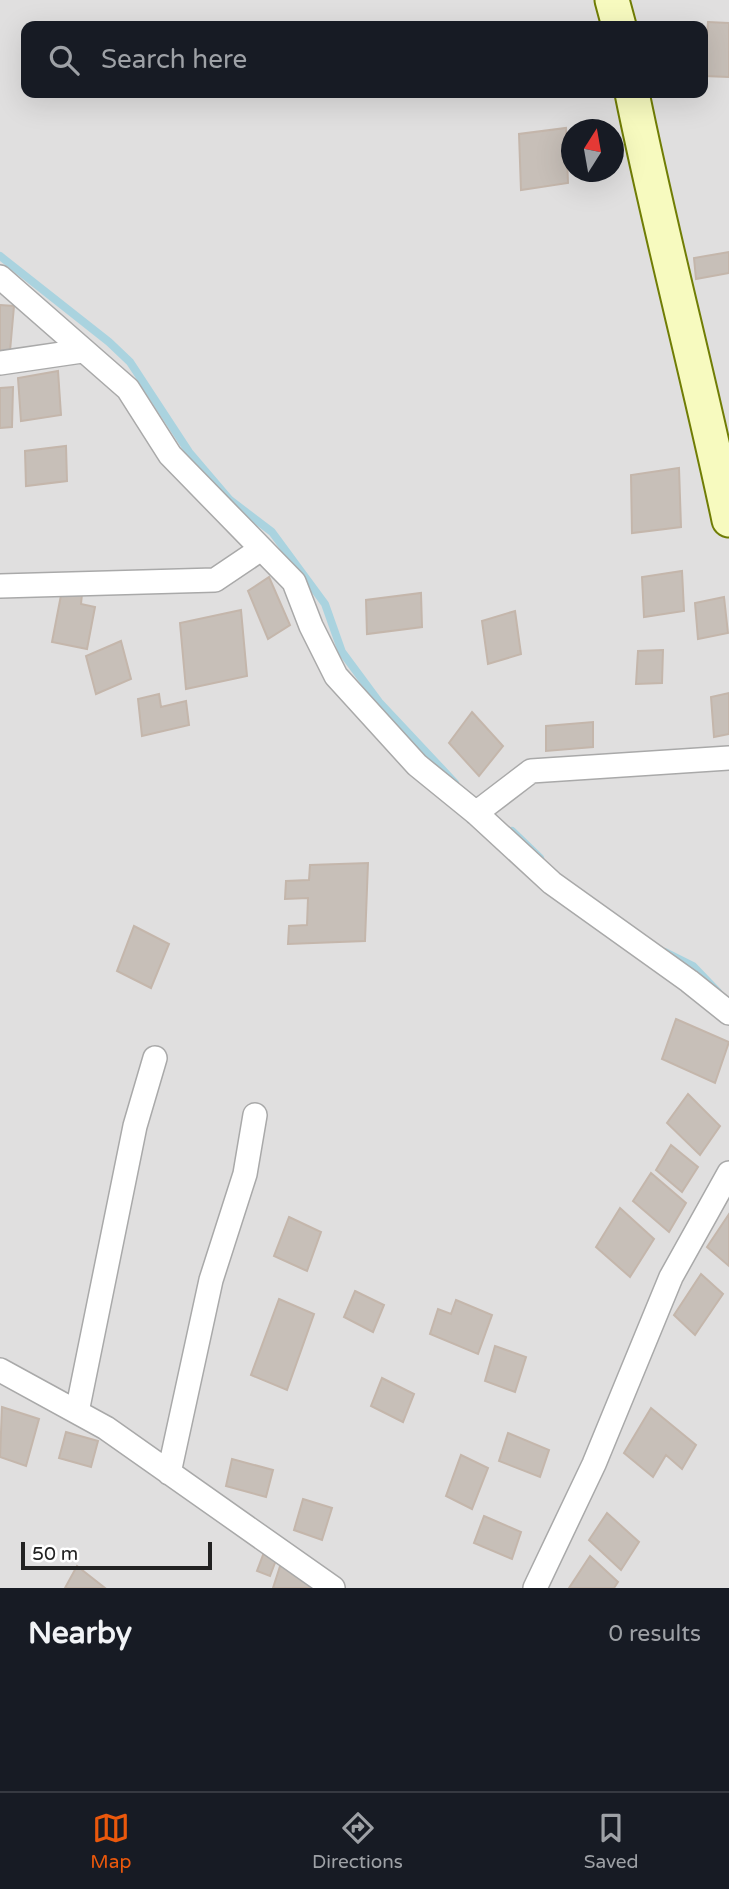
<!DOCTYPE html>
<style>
body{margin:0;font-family:"Varela Round",sans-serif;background:#20242c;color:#f1f3f6}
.compass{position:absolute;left:561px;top:119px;width:63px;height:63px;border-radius:50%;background:#171b24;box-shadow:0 7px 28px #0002;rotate:11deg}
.scale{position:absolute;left:21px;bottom:18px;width:191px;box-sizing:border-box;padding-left:7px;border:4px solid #222;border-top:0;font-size:19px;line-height:24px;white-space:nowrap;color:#222;-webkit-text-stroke:5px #fff;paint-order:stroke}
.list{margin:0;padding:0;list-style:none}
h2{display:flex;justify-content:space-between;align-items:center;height:91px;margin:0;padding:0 28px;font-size:30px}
h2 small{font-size:23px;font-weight:400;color:#9ea1a6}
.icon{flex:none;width:38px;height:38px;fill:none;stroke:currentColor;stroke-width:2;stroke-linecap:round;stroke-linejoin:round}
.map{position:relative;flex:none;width:729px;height:1588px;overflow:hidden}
.search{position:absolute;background:#171b24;box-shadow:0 7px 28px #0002;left:21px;right:21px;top:21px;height:77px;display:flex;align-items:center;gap:18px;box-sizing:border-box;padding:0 24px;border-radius:14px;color:#9ea1a6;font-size:26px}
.sheet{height:203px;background:#171b24}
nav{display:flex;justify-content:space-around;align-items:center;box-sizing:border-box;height:98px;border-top:2px solid #363941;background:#171b24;font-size:19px;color:#9ea1a6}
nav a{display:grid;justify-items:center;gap:4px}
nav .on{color:#ea580c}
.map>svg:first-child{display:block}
.residential{fill:#e0dfdf;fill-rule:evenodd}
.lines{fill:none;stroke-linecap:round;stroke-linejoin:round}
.stream{stroke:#aad3df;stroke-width:8}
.building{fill:#c7bfb8;stroke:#c4b6ab;stroke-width:2}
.street-casing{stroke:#a9a9a9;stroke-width:26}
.secondary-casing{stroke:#707d05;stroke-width:37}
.street{stroke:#fff;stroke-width:23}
.secondary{stroke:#f7fabf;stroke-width:33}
</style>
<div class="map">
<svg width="729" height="1588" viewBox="0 0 729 1588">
<rect width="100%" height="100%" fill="#f2efe9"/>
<!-- residential -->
<path class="residential" d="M 0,0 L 729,0 L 729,1588 L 0,1588 ZM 26,26 L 703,26 L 703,93 L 26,93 ZM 572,130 L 614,130 L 614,172 L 572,172 Z"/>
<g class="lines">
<!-- stream -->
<path class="stream" d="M 0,256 L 109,342 L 130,362 L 189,452 L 230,500 L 272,532 L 325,604 L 342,652 L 379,702 L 455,783
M 512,831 L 540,858
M 665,952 L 693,966 L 718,992"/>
</g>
<!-- building -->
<path class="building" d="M 708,22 L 729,23 L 729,77 L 704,76 Z
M 566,128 L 568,183 L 521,190 L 519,134 Z
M 729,252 L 729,273 L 696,279 L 694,258 Z
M 0,305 L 14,306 L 10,351 L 0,351 Z
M 58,371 L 61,415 L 21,421 L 18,378 Z
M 13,387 L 12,427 L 0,428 L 0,388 Z
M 66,446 L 67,481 L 26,486 L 25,451 Z
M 679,468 L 681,527 L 632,533 L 631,475 Z
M 682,571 L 684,611 L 644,617 L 642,577 Z
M 269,577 L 290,625 L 268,639 L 248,591 Z
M 62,590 L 82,594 L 81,604 L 95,607 L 87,649 L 52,642 Z
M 421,593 L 422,627 L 367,634 L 366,600 Z
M 724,597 L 728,633 L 698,639 L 695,603 Z
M 241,610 L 247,676 L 186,689 L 180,623 Z
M 515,611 L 521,654 L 488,664 L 482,621 Z
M 121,641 L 131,679 L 96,694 L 86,656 Z
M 663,650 L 662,683 L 636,684 L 638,651 Z
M 729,693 L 729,734 L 714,737 L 711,697 Z
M 159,694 L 161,707 L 186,701 L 189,725 L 142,736 L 138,699 Z
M 472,712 L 503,746 L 479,776 L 449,743 Z
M 593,722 L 593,747 L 546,751 L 546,726 Z
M 368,863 L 365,941 L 288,944 L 289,926 L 307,925 L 308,898 L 285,899 L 286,881 L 309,880 L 310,865 Z
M 134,926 L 169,944 L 151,988 L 117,971 Z
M 676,1019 L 729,1042 L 715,1083 L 662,1059 Z
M 688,1094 L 720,1126 L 700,1155 L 667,1123 Z
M 671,1145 L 698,1167 L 682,1192 L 656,1170 Z
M 651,1173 L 686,1203 L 669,1232 L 633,1201 Z
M 620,1208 L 654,1239 L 630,1277 L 596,1247 Z
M 729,1214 L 729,1266 L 707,1247 Z
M 289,1217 L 321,1232 L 307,1271 L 274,1256 Z
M 701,1274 L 723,1294 L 695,1335 L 674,1315 Z
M 355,1291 L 384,1305 L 373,1332 L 344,1317 Z
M 279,1299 L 314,1314 L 287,1390 L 251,1375 Z
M 456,1300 L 492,1315 L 478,1354 L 430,1334 L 438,1309 L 451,1314 Z
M 495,1346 L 526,1357 L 515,1392 L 485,1381 Z
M 382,1378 L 414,1394 L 403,1422 L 371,1406 Z
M 2,1407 L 39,1419 L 26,1466 L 0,1457 Z
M 651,1408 L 696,1445 L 682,1469 L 666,1455 L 653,1477 L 624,1453 Z
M 66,1432 L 98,1441 L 91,1467 L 59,1458 Z
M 508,1433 L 549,1450 L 540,1477 L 499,1461 Z
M 461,1455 L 488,1468 L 472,1509 L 446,1496 Z
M 232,1459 L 273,1470 L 266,1497 L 226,1486 Z
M 303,1499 L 332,1508 L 322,1540 L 294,1530 Z
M 607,1513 L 639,1542 L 621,1570 L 589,1540 Z
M 484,1516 L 521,1532 L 512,1559 L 474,1543 Z
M 266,1547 L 278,1555 L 270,1576 L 257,1571 Z
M 590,1556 L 618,1582 L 614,1588 L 569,1588 Z
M 282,1560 L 317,1584 L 308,1588 L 273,1588 Z
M 77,1566 L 105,1588 L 65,1588 Z"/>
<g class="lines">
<defs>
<path id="street" d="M 0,277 L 128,389 L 170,455 L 294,582 L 311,626 L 336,676 L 417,765 L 476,813 L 552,883 L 689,981 L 729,1013
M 0,363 L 82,351
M 0,586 L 215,580 L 261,549
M 476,813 L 531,771 L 729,758
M 0,1370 L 106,1428 L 333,1588
M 77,1412 L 135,1126 L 155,1058
M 169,1473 L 211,1280 L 245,1174 L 255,1115
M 535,1588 L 594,1464 L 671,1277 L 729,1173"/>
<path id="secondary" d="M 612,0 L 619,26
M 632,93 C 661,236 699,377 729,520"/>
</defs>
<!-- street casing -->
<use href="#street" class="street-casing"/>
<!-- secondary casing -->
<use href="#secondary" class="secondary-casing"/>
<!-- street -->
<use href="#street" class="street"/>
<!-- secondary -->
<use href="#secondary" class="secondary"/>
</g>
</svg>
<svg class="compass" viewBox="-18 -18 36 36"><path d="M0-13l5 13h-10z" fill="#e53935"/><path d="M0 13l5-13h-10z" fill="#9ea1a6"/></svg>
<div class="scale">50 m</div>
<div class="search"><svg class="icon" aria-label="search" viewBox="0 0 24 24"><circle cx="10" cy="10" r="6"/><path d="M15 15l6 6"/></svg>Search here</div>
</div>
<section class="sheet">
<h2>Nearby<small>0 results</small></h2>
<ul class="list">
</ul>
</section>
<nav>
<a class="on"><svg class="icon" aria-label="map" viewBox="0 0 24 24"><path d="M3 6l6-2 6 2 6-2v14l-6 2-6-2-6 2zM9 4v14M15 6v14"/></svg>Map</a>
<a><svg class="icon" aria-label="directions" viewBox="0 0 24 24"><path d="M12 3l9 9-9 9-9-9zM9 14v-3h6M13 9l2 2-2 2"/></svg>Directions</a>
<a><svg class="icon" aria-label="saved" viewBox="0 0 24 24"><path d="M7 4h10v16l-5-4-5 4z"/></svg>Saved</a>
</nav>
